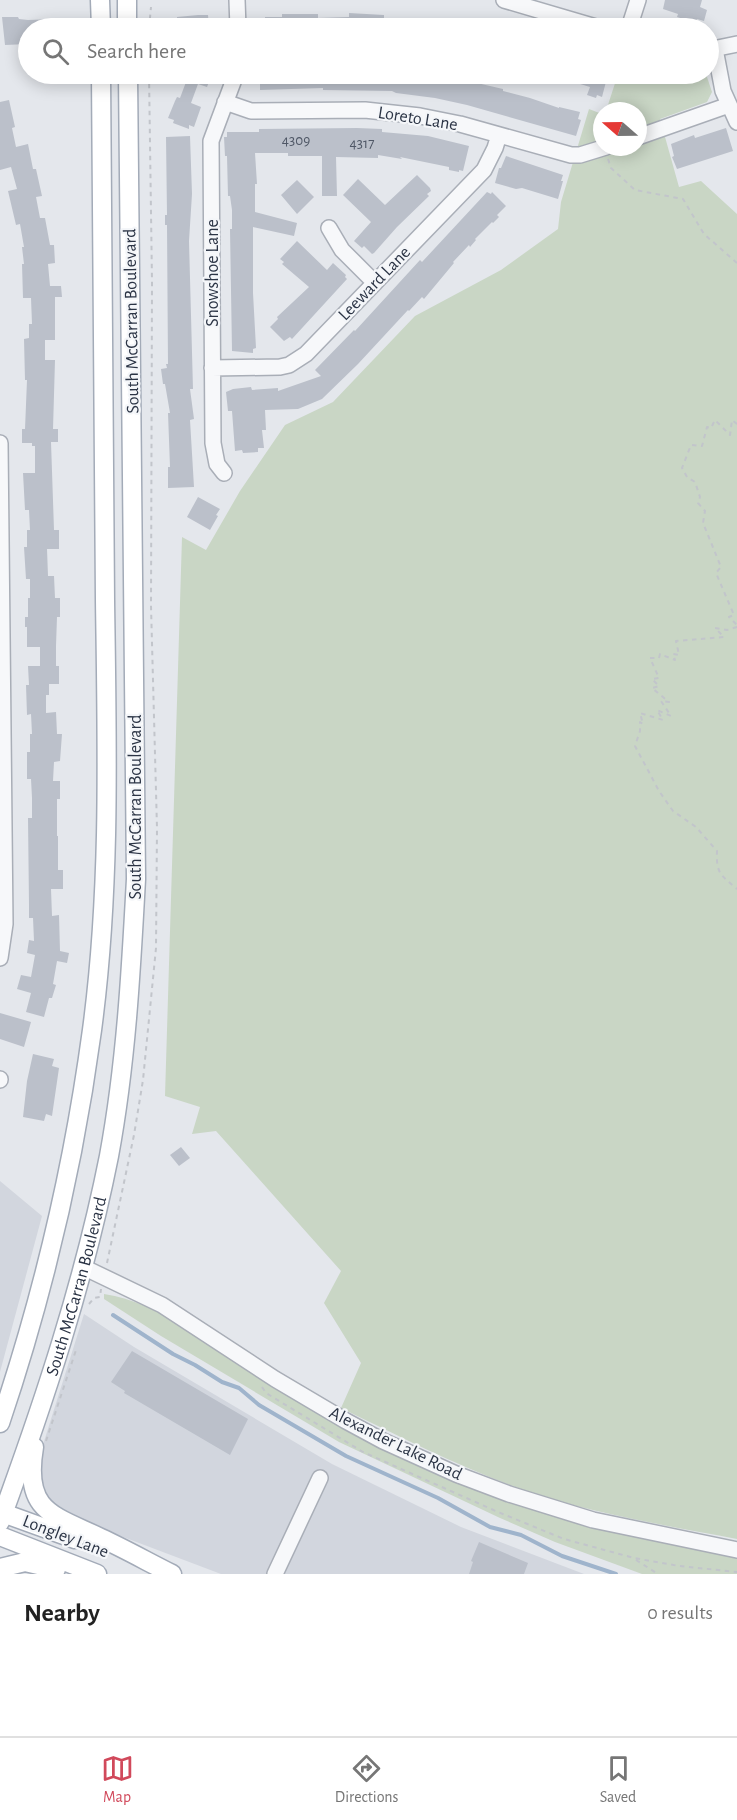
<!DOCTYPE html>
<style>
body{margin:0;font-family:"Alegreya Sans",sans-serif;background:#f2f2f2;color:#222}
.compass{position:absolute;left:593px;top:102px;width:54px;height:54px;border-radius:50%;background:#fff;box-shadow:0 3px 15px #0003;rotate:290deg}
.list{margin:0;padding:0;list-style:none}
h2{display:flex;justify-content:space-between;align-items:center;height:78px;margin:0;padding:0 24px;font-size:26px}
h2 small{font-size:20px;font-weight:400;color:#767676}
.icon{flex:none;width:33px;height:33px;fill:none;stroke:currentColor;stroke-width:2;stroke-linecap:round;stroke-linejoin:round}
.map{position:relative;flex:none;width:737px;height:1574px;overflow:hidden}
.search{position:absolute;background:#fff;box-shadow:0 3px 15px #0003;left:18px;right:18px;top:18px;height:66px;display:flex;align-items:center;gap:15px;box-sizing:border-box;padding:0 21px;border-radius:33px;color:#767676;font-size:22px}
.sheet{height:162px;background:#fff}
nav{display:flex;justify-content:space-around;align-items:center;box-sizing:border-box;height:84px;border-top:2px solid #e0e0e0;background:#fff;font-size:16px;color:#767676}
nav a{display:grid;justify-items:center;gap:3px}
nav .on{color:#d1495b}
.map>svg:first-child{display:block}
.built{fill:#d2d6de}
.green{fill:#c9d6c5}
.lines{fill:none;stroke-linecap:round;stroke-linejoin:round}
.stream{stroke:#9fb4cc;stroke-width:4}
.building{fill:#bbc0ca}
.minor-casing{stroke:#a9aeb7;stroke-width:18}
.major-casing{stroke:#a3abb8;stroke-width:21}
.path{stroke:#c2c5cb;stroke-width:2;stroke-dasharray:4.5 4.5;stroke-linecap:butt}
.minor{stroke:#f7f8fa;stroke-width:15}
.major{stroke:#fff;stroke-width:18}
.labels{text-anchor:middle;stroke-width:4.5;stroke-linejoin:round;paint-order:stroke}
.number-label{font-size:15px;fill:#4f5766}
.street-label{font-size:18px;fill:#2b3445;stroke:#f4f6f9}
</style>
<div class="map">
<svg width="737" height="1574" viewBox="0 0 737 1574">
<rect width="100%" height="100%" fill="#e4e7ec"/>
<!-- built -->
<path class="built" d="M 0,1181 L 42,1216 L 0,1372 Z
M 84,1314 L 134,1347 L 332,1464 L 461,1527 L 584,1574 L 221,1574 L 73,1518 L 57,1509 L 45,1494 L 39,1478 L 41,1451 Z"/>
<!-- green -->
<path class="green" d="M 618,74 L 706,74 L 712,92 L 707,102 L 660,119 L 679,187 L 701,181 L 737,214 L 737,1539 C 669,1526 589,1513 524,1490 C 461,1468 401,1437 341,1408 L 361,1363 L 324,1303 L 341,1271 L 216,1131 L 192,1134 L 200,1107 L 165,1096 L 182,537 L 206,550 L 240,491 L 285,425 L 333,402 L 415,316 L 501,270 L 558,229 L 561,202 L 589,109 L 602,114 L 602,147 L 638,147 L 638,111 L 606,111 Z
M 104,1294 C 162,1303 208,1344 255,1375 C 280,1392 307,1408 333,1422 C 398,1457 467,1489 537,1511 C 602,1531 671,1542 737,1556 L 737,1574 L 642,1574 L 555,1542 L 500,1518 L 339,1442 L 161,1336 L 104,1299 Z"/>
<g class="lines">
<!-- stream -->
<path class="stream" d="M 113,1315 L 173,1354 L 195,1365 L 222,1382 L 239,1388 L 259,1405 L 346,1456 L 438,1498 L 490,1527 L 521,1535 L 562,1556 L 616,1574"/>
</g>
<!-- building -->
<path class="building" d="M 665,0 L 702,0 L 700,7 L 707,10 L 704,21 L 697,19 L 696,21 L 690,21 L 677,17 L 678,14 L 663,9 Z
M 349,13 L 384,15 L 384,28 L 265,28 L 265,17 L 282,17 L 282,14 L 318,14 L 318,18 L 349,17 Z
M 198,15 L 208,15 L 209,28 L 178,28 L 177,17 Z
M 2,17 L 18,17 L 19,19 L 28,20 L 54,19 L 54,28 L 28,28 L 28,44 L 5,45 Z
M 420,18 L 460,22 L 460,28 L 420,28 Z
M 189,74 L 212,74 L 207,87 L 198,84 L 191,103 L 201,107 L 194,127 L 189,125 L 189,129 L 173,123 L 174,120 L 168,118 L 175,101 L 177,97 L 180,98 Z
M 260,74 L 426,74 L 435,75 L 438,74 L 503,89 L 503,91 L 530,98 L 559,108 L 559,107 L 580,112 L 578,119 L 581,120 L 576,136 L 467,105 L 435,98 L 396,93 L 392,91 L 323,90 L 323,88 L 260,90 Z
M 540,74 L 608,74 L 602,97 L 597,95 L 596,98 L 587,95 L 590,87 L 567,80 L 565,84 L 540,76 Z
M 9,100 L 15,127 L 12,128 L 16,147 L 28,144 L 33,169 L 36,169 L 42,196 L 36,197 L 40,218 L 45,218 L 50,245 L 54,245 L 55,263 L 48,264 L 50,286 L 61,286 L 62,297 L 55,297 L 55,340 L 45,340 L 45,360 L 55,360 L 53,429 L 58,429 L 58,442 L 51,442 L 54,530 L 59,530 L 59,549 L 47,549 L 48,576 L 54,576 L 55,598 L 60,598 L 60,617 L 57,617 L 56,646 L 56,666 L 59,666 L 59,684 L 49,684 L 49,695 L 46,695 L 46,713 L 56,712 L 57,734 L 62,734 L 60,761 L 54,762 L 53,781 L 60,781 L 60,799 L 57,799 L 57,836 L 58,836 L 58,870 L 63,870 L 63,889 L 51,889 L 52,916 L 59,915 L 60,951 L 69,953 L 67,963 L 57,961 L 53,984 L 56,985 L 52,998 L 49,998 L 44,1017 L 26,1012 L 31,993 L 17,989 L 21,975 L 31,977 L 35,955 L 27,953 L 29,940 L 34,941 L 33,918 L 29,918 L 29,905 L 28,818 L 32,818 L 32,798 L 31,779 L 27,779 L 27,752 L 30,752 L 30,734 L 32,734 L 31,714 L 27,715 L 26,685 L 29,685 L 28,666 L 40,666 L 40,647 L 27,647 L 27,627 L 25,627 L 25,617 L 28,617 L 28,598 L 30,598 L 30,579 L 26,579 L 24,547 L 27,547 L 27,530 L 30,530 L 29,510 L 25,510 L 23,473 L 35,473 L 35,446 L 32,446 L 32,443 L 22,443 L 22,429 L 25,429 L 27,380 L 25,380 L 24,339 L 29,338 L 29,324 L 32,324 L 31,298 L 23,298 L 22,264 L 24,264 L 22,247 L 24,247 L 20,224 L 16,225 L 8,191 L 17,189 L 11,167 L 0,170 L 0,102 Z
M 357,128 L 382,129 L 382,132 L 428,136 L 469,146 L 463,171 L 459,170 L 459,172 L 449,170 L 449,167 L 400,157 L 402,159 L 378,155 L 378,158 L 336,157 L 337,196 L 322,196 L 322,156 L 288,156 L 288,153 L 255,153 L 257,184 L 255,184 L 255,212 L 297,223 L 294,236 L 253,227 L 253,293 L 256,348 L 253,349 L 253,353 L 232,351 L 230,229 L 232,229 L 232,210 L 230,196 L 228,196 L 227,156 L 225,156 L 224,137 L 227,137 L 227,132 L 259,132 L 259,129 Z
M 726,128 L 733,151 L 677,169 L 672,157 L 674,156 L 671,144 L 694,135 L 695,138 Z
M 190,136 L 192,194 L 189,241 L 193,389 L 190,389 L 194,419 L 190,420 L 194,487 L 168,488 L 168,467 L 170,467 L 168,413 L 170,413 L 165,384 L 163,384 L 161,369 L 167,368 L 166,364 L 168,364 L 167,225 L 165,225 L 165,215 L 167,215 L 166,137 Z
M 506,156 L 563,175 L 561,181 L 563,181 L 558,199 L 522,188 L 516,189 L 495,183 L 499,168 L 501,168 Z
M 417,175 L 430,188 L 431,191 L 427,194 L 429,196 L 397,227 L 374,253 L 372,254 L 364,246 L 362,248 L 354,241 L 371,222 L 343,195 L 358,179 L 385,205 Z
M 297,180 L 314,197 L 297,214 L 281,195 Z
M 487,192 L 491,194 L 492,192 L 506,206 L 497,215 L 499,217 L 493,223 L 492,222 L 475,239 L 476,240 L 470,247 L 469,245 L 453,262 L 454,263 L 424,299 L 422,297 L 409,311 L 408,310 L 358,364 L 322,399 L 298,409 L 265,410 L 266,430 L 262,430 L 264,448 L 258,448 L 258,452 L 243,453 L 242,450 L 235,451 L 232,411 L 228,411 L 226,392 L 233,389 L 251,387 L 252,390 L 278,388 L 278,391 L 321,376 L 315,370 L 354,330 L 355,331 L 420,260 L 422,262 Z
M 297,241 L 327,270 L 333,263 L 346,275 L 345,277 L 347,279 L 292,339 L 290,337 L 284,341 L 270,327 L 278,319 L 277,317 L 309,287 L 282,264 L 284,262 L 280,259 Z
M 198,497 L 220,509 L 216,515 L 218,516 L 210,530 L 187,517 Z
M 0,1013 L 31,1022 L 24,1047 L 0,1039 Z
M 33,1054 L 54,1059 L 52,1066 L 59,1068 L 52,1116 L 46,1114 L 44,1121 L 23,1117 L 27,1081 Z
M 181,1147 L 190,1158 L 179,1166 L 170,1155 Z
M 132,1351 L 248,1419 L 230,1455 L 124,1393 L 125,1391 L 111,1382 Z
M 479,1542 L 528,1563 L 524,1574 L 469,1574 L 473,1562 L 471,1561 Z"/>
<g class="lines">
<defs>
<path id="minor" d="M 237,0 L 238,28
M 504,0 L 599,28
M 629,28 L 638,0
M 715,49 L 723,91 L 737,122
M 708,50 L 737,44
M 225,102 L 251,111 L 365,110 L 420,116 L 460,124 L 571,155 L 580,155 L 606,147
M 638,137 L 729,105
M 329,228 L 342,250 L 375,283
M 212,368 L 280,367 L 289,365 L 306,354 L 484,170 L 495,148 L 499,135
M 0,443 L 5,924 L 0,958
M 224,473 L 217,464 L 213,443 L 211,141 L 236,74
M 0,1079 L 0,1080
M 83,1267 L 162,1305 L 275,1379 L 346,1421 L 383,1441 L 456,1474 L 509,1494 L 593,1520 L 737,1550
M 275,1574 L 320,1478"/>
<g id="major">
<path d="M 100,0 L 101,28"/>
<path d="M 127,0 L 127,28"/>
<path d="M 0,1423 C 43,1296 74,1163 92,1030 C 111,888 107,744 105,600 C 104,425 102,249 101,74"/>
<path d="M 34,1447 C 23,1512 53,1515 101,1538 C 125,1549 148,1562 172,1574"/>
<path d="M 0,1512 L 75,1539"/>
<path id="s1" d="M 0,1522 C 44,1402 84,1282 109,1156 C 126,1064 131,972 136,879 L 128,74"/>
<path d="M 0,1536 L 97,1574"/>
<path d="M 0,1568 L 25,1562 L 56,1569"/>
</g>
</defs>
<!-- minor casing -->
<use href="#minor" class="minor-casing"/>
<!-- major casing -->
<use href="#major" class="major-casing"/>
<!-- path -->
<path class="path" d="M 149,28 L 151,7
M 608,159 L 611,168 L 635,190 L 683,199 L 704,234 L 737,263
M 737,424 L 732,420 L 730,435 L 715,420 L 711,428 L 707,427 L 702,446 L 691,445 L 682,468 L 687,477 L 695,482 L 700,497 L 698,503 L 705,511 L 703,523 L 721,567 L 716,573 L 734,615 L 729,617 L 737,625
M 737,627 L 727,630 L 715,628 L 724,637 L 676,641 L 679,655 L 673,654 L 675,660 L 660,654 L 659,658 L 650,658 L 659,678 L 652,679 L 659,686 L 652,688 L 669,702 L 661,701 L 671,716 L 657,710 L 663,720 L 640,713 L 643,724 L 640,722 L 640,731 L 635,746 L 659,791 L 673,811 L 696,827 L 717,851 C 716,874 721,875 737,889
M 107,1263 L 134,1135 L 143,1080 L 156,948 L 157,828 L 151,606 L 152,282 L 149,74
M 89,1304 L 94,1298 L 100,1297 L 101,1289
M 262,1387 L 266,1393 L 363,1452 L 498,1512 L 564,1539 L 634,1558 L 679,1566 L 737,1572
M 46,1441 L 77,1347
M 636,1560 L 658,1574"/>
<!-- minor -->
<use href="#minor" class="minor"/>
<!-- major -->
<use href="#major" class="major"/>
</g>
<g class="labels">
<!-- number labels -->
<g class="number-label">
<text x="296" y="145">4309</text>
<text x="362" y="148">4317</text>
</g>
<!-- street labels -->
<g class="street-label">
<text transform="translate(418 118) rotate(9)" y="6">Loreto Lane</text>
<text transform="translate(212 273) rotate(-90)" y="6">Snowshoe Lane</text>
<text transform="translate(374 283) rotate(-46)" y="6">Leeward Lane</text>
<text transform="translate(131 321) rotate(-91)" y="6">South McCarran Boulevard</text>
<text transform="translate(135 807) rotate(-90)" y="6">South McCarran Boulevard</text>
<text dy="6" stroke="none"><textPath href="#s1" startOffset="248">South McCarran Boulevard</textPath></text>
<text transform="translate(396 1443) rotate(26)" y="6">Alexander Lake Road</text>
<text transform="translate(66 1536) rotate(21)" y="6">Longley Lane</text>
</g>
</g>
</svg>
<svg class="compass" viewBox="-18 -18 36 36"><path d="M0-13l5 13h-10z" fill="#e53935"/><path d="M0 13l5-13h-10z" fill="#767676"/></svg>
<div class="search"><svg class="icon" aria-label="search" viewBox="0 0 24 24"><circle cx="10" cy="10" r="6"/><path d="M15 15l6 6"/></svg>Search here</div>
</div>
<section class="sheet">
<h2>Nearby<small>0 results</small></h2>
<ul class="list">
</ul>
</section>
<nav>
<a class="on"><svg class="icon" aria-label="map" viewBox="0 0 24 24"><path d="M3 6l6-2 6 2 6-2v14l-6 2-6-2-6 2zM9 4v14M15 6v14"/></svg>Map</a>
<a><svg class="icon" aria-label="directions" viewBox="0 0 24 24"><path d="M12 3l9 9-9 9-9-9zM9 14v-3h6M13 9l2 2-2 2"/></svg>Directions</a>
<a><svg class="icon" aria-label="saved" viewBox="0 0 24 24"><path d="M7 4h10v16l-5-4-5 4z"/></svg>Saved</a>
</nav>
